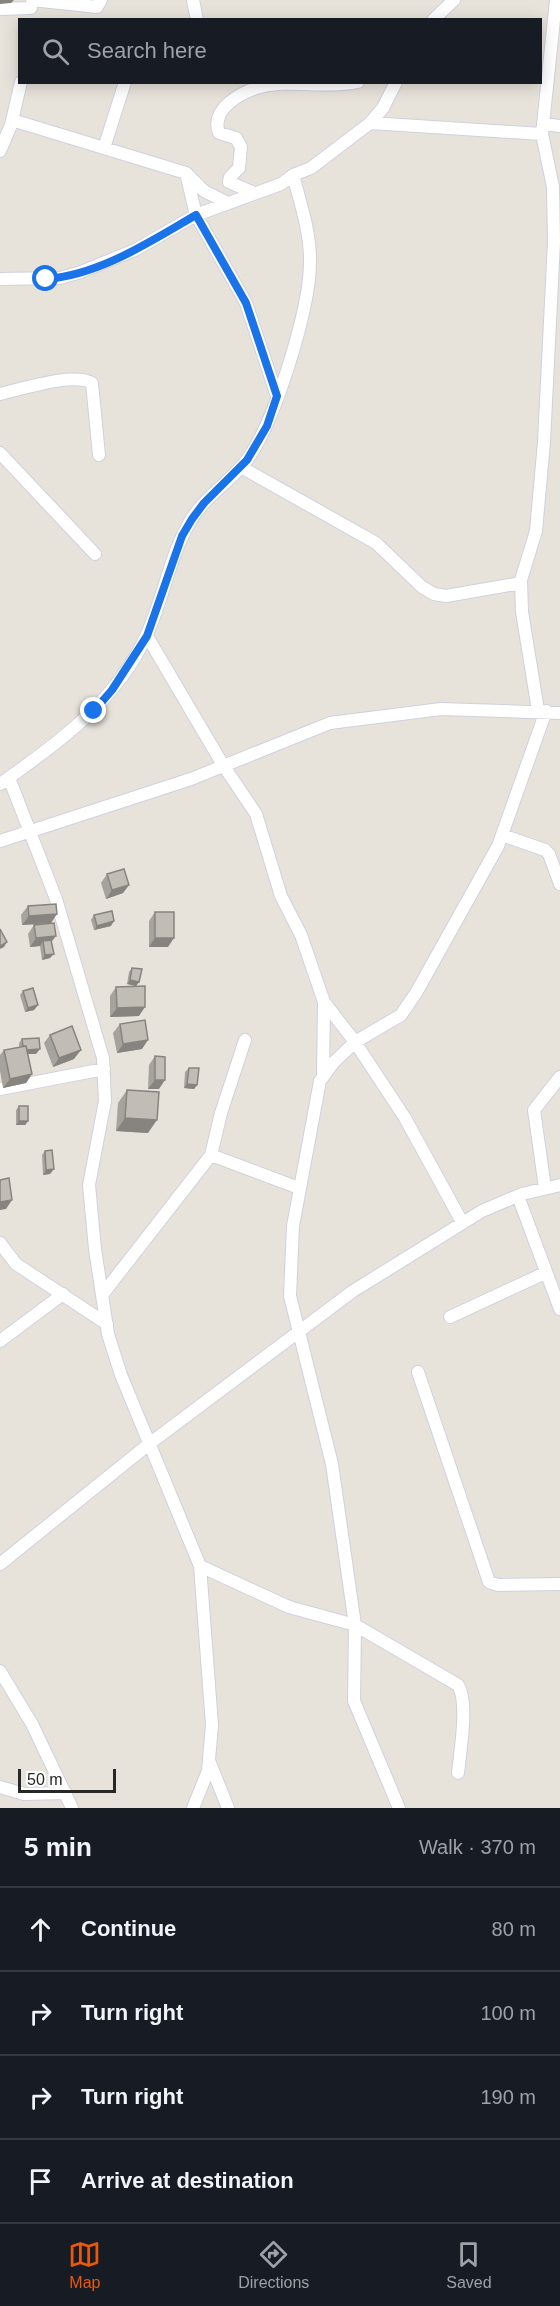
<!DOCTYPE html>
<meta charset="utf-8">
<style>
body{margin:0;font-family:Arial,sans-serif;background:#242831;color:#f1f3f6}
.scale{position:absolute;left:18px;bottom:15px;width:98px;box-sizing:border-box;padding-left:6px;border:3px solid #272727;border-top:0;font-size:16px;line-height:21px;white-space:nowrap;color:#272727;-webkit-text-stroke:4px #fff;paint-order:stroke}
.stop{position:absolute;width:18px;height:18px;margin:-14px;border:4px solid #1a73e8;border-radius:50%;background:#fff}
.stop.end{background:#1a73e8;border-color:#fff;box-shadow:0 2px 6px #0008}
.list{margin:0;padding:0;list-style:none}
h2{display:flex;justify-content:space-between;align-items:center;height:78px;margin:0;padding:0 24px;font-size:26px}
h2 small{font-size:20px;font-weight:400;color:#9ea1a6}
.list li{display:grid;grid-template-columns:39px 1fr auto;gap:18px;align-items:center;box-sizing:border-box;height:84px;padding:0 24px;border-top:2px solid #363941}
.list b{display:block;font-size:22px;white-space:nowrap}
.list em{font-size:20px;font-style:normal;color:#9ea1a6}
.icon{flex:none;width:33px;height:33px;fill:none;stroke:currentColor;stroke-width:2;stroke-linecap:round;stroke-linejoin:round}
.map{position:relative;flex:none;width:560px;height:1808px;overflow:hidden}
.search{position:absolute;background:#171b24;box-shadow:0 3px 15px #0003;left:18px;right:18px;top:18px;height:66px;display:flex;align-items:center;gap:15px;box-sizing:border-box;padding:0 21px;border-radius:0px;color:#9ea1a6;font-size:22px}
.sheet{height:414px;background:#171b24}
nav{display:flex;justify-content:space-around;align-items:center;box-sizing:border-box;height:84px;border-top:2px solid #363941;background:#171b24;font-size:16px;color:#9ea1a6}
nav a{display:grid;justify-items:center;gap:3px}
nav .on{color:#ea580c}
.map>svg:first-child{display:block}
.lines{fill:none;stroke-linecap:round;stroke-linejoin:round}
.street-casing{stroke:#cfd1df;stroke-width:14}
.street{stroke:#fff;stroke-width:12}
.wall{fill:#a6a39c}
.shaded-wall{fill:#87847f}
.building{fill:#c1bdb5;stroke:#87847f;stroke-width:1.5}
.route{stroke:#1a73e8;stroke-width:8}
</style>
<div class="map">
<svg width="560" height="1808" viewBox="0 0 560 1808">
<rect width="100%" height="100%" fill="#e8e3da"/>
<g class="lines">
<defs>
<path id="street" d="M 32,0 L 97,7 L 101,0
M 193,0 L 197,20
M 0,9 L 31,8
M 433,20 L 454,0
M 12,120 L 186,173 L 204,191 L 226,202
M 370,123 L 542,134
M 543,124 L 560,126
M 104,148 L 125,82
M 0,151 L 11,125 L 21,82
M 186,173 L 196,215 L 246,303 L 277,396
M 254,193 L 229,182 L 230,177 L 239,168 L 241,147 L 236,138 L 219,133 C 210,109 241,92 260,87 C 291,79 326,89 358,82
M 0,279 L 60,278 L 81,272 L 135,250 L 196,215 L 281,184 L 293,175 L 311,168 L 370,123 L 383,108 L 396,82
M 0,394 C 22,389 73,372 92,383 L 99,455
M 0,453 L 95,554
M 241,467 L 376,543 L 422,587 L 434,594 L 446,596 L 521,583
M 147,636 L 223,765 L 256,814 L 281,896 L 301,935 L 324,1002 L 355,1042 L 405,1118 L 462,1222
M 538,710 L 522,612 L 521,580 L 536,531 L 544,442 L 554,242 L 553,187 L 542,134 L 556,0
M 9,778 L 56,899 L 103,1058 L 105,1101 L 89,1185 L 95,1249 L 108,1334 L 121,1375 L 200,1566 L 212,1725 L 208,1771 L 193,1808
M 0,784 C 57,744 118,700 147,634 C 164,597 170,554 191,520 C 206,495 233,480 249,457 C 276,418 311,306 310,259 C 310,231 300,202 293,175
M 502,835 L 545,850 L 549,854 L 560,884
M 0,841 L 191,779 L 330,723 L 441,709 L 560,713
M 323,1076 L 324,1004
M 0,1089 L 104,1069
M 211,1155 L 299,1188
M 545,1188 L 534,1110 L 560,1077
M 518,1196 L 560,1309
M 0,1243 L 16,1264 L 107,1324
M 102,1295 L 211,1155 L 221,1113 L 245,1040
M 450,1317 L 545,1273
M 0,1341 L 63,1294
M 418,1372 L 489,1582 L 498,1585 L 560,1584
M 0,1564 L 149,1444 L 353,1291 L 482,1211 L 522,1194 L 560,1185
M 200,1566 L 289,1607 L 355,1625 L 458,1685 C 469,1703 460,1751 458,1773
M 0,1671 L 32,1724 L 72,1808
M 210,1763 L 228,1808
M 0,1787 L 24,1794 L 66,1793
M 399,1808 L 354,1701 L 355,1625 L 332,1464 L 290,1296 L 293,1226 L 320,1081 L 333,1063 L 355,1042 L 401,1015 L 416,993 L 498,846 L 546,711"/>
</defs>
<!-- street casing -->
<use href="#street" class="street-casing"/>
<!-- street -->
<use href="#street" class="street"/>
</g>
<!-- wall -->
<path class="wall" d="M 107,874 L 129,885 L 123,893 L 106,899 L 101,883 Z
M 28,906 L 51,923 L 22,925 L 21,915 Z
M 155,912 L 168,947 L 149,947 L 149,921 Z
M 94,915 L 111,926 L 94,930 L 91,920 Z
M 34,925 L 52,942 L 50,958 L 42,960 L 40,946 L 30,947 L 28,934 Z
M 132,968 L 139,982 L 136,986 L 127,984 L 129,972 Z
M 116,987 L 139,1016 L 110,1017 L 110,996 Z
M 23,991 L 38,1005 L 34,1010 L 25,1012 L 20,995 Z
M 120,1024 L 142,1049 L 117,1053 L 113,1033 Z
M 50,1035 L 74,1059 L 53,1067 L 44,1043 Z
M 22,1039 L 36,1054 L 28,1054 L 32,1074 L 26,1083 L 3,1088 L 0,1071 L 0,1055 L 4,1050 L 19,1047 L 19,1043 Z
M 155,1056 L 159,1089 L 148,1089 L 149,1065 Z
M 189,1068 L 197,1085 L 194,1089 L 184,1088 L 185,1072 Z
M 127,1090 L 148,1133 L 116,1131 L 118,1103 Z
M 19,1106 L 28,1121 L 25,1125 L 16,1125 L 16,1110 Z
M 45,1151 L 54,1169 L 50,1174 L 43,1175 L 42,1155 Z"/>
<!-- shaded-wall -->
<path class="shaded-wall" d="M 0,0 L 14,0 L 11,3 L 0,4 Z
M 129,885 L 123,893 L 106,899 L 112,890 Z
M 57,914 L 51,923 L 22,925 L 29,916 Z
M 114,921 L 111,926 L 94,930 L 97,926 Z
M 56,936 L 49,945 L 43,941 L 40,946 L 30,947 L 36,938 Z
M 155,938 L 174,938 L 168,947 L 149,947 Z
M 7,942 L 4,947 L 0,949 L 0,946 Z
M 54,954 L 50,958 L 42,960 L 45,955 Z
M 130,980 L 139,982 L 136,986 L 127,984 Z
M 38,1005 L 34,1010 L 25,1012 L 28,1008 Z
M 145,1007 L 139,1016 L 110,1017 L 117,1008 Z
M 148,1040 L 142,1049 L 117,1053 L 123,1044 Z
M 40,1049 L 36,1054 L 20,1054 L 23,1050 Z
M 81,1050 L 74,1059 L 53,1067 L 59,1058 Z
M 32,1074 L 26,1083 L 3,1088 L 10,1079 Z
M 155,1080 L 165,1080 L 159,1089 L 148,1089 Z
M 187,1084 L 197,1085 L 194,1089 L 184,1088 Z
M 125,1118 L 157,1120 L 148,1133 L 116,1131 Z
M 19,1121 L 28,1121 L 25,1125 L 16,1125 Z
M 54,1169 L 50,1174 L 43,1175 L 46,1170 Z
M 12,1200 L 6,1209 L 0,1210 L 0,1202 Z"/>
<!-- building -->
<path class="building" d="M 124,869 L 129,885 L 112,890 L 107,874 Z
M 56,904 L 57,914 L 29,916 L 28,906 Z
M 112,911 L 114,921 L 97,926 L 94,915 Z
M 155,912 L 174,912 L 174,938 L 155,938 Z
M 54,923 L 56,936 L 36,938 L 34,925 Z
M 0,929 L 7,942 L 0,946 Z
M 51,940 L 54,954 L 45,955 L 43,941 Z
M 132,968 L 142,969 L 139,982 L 130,980 Z
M 145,986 L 145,1007 L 117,1008 L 116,987 Z
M 33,988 L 38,1005 L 28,1008 L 23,991 Z
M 145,1020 L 148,1040 L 123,1044 L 120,1024 Z
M 72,1026 L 81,1050 L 59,1058 L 50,1035 Z
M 39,1038 L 40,1049 L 27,1050 L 26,1046 L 23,1046 L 22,1039 Z
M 26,1046 L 32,1074 L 10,1079 L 4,1050 Z
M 155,1056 L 165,1057 L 165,1080 L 155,1080 Z
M 189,1068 L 199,1068 L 197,1085 L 187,1084 Z
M 127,1090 L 159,1092 L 157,1120 L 125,1118 Z
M 19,1106 L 28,1106 L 28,1121 L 19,1121 Z
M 52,1150 L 54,1169 L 46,1170 L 45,1151 Z
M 9,1178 L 12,1200 L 0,1202 L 0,1180 Z"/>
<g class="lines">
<!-- route -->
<path class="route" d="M 46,279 C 100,275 151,241 196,215 L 246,303 L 277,396 L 267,426 L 247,460 L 204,503 L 192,519 L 182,536 L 147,636 L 112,690 L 94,711"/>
</g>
</svg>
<div class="scale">50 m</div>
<div class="stop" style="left:46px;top:279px"></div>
<div class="stop end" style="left:94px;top:711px"></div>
<div class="search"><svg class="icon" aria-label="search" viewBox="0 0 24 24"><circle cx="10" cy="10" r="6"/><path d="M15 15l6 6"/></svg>Search here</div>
</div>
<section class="sheet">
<h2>5 min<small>Walk · 370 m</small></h2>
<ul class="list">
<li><svg class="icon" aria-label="ahead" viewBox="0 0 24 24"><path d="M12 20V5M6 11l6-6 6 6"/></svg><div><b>Continue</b></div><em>80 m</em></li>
<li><svg class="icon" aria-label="right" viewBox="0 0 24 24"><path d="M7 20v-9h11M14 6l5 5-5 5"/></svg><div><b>Turn right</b></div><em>100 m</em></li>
<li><svg class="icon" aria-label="right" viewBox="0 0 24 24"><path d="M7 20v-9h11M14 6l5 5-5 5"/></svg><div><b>Turn right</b></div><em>190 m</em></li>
<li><svg class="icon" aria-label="arrive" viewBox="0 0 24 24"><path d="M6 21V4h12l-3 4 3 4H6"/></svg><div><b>Arrive at destination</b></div></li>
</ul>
</section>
<nav>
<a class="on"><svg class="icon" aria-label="map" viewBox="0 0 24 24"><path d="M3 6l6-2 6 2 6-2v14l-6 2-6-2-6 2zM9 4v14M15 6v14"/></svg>Map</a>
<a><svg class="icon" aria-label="directions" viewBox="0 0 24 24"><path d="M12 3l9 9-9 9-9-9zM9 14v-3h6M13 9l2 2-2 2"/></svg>Directions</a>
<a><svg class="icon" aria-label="saved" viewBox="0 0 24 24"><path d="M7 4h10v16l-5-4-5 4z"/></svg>Saved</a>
</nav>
